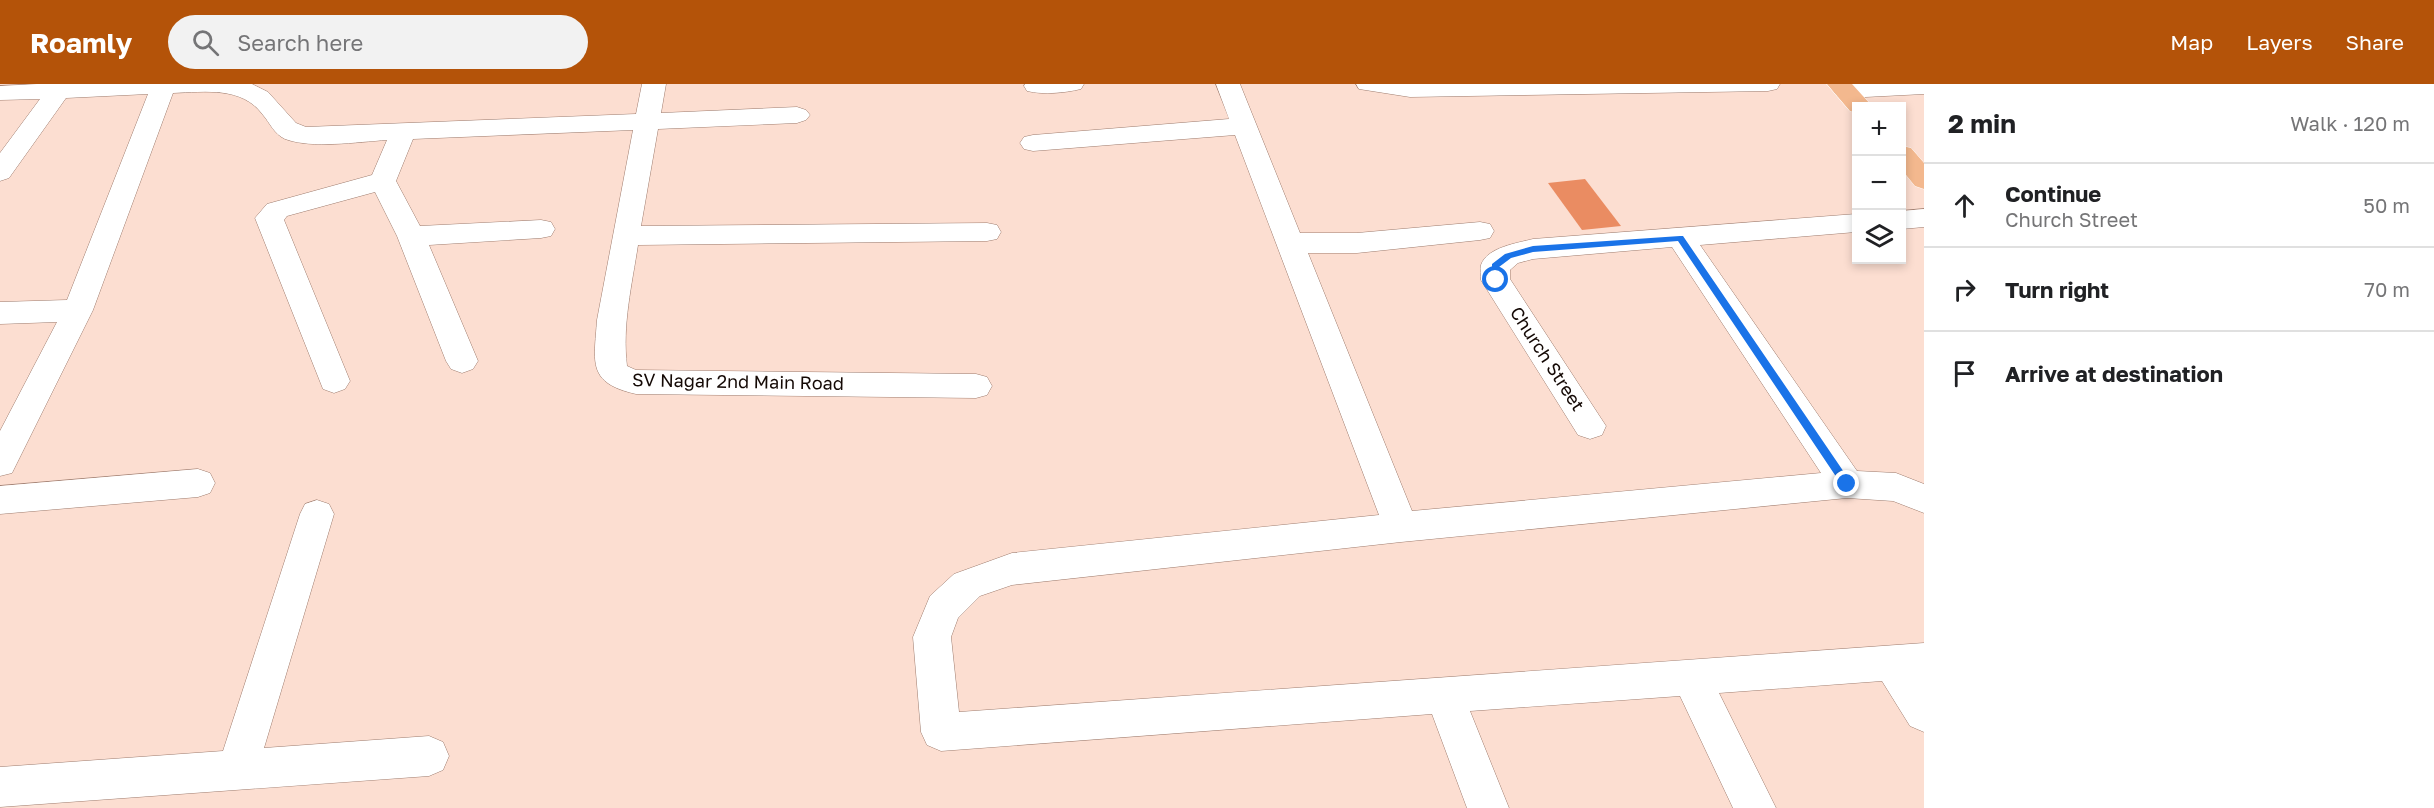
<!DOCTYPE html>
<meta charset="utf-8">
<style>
body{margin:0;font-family:"Golos Text",sans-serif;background:#f2f2f2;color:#202124}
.controls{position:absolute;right:18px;top:18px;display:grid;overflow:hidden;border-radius:0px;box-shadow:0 3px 9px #0003}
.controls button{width:54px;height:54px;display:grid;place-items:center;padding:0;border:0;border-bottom:2px solid #e0e0e0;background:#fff;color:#202124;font:30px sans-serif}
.stop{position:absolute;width:18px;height:18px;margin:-14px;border:4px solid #1a73e8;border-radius:50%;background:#fff}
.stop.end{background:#1a73e8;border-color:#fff;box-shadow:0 2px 6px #0008}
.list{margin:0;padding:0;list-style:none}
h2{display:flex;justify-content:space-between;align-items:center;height:78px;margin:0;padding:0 24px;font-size:26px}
h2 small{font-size:20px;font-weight:400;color:#757577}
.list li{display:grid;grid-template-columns:39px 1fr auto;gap:18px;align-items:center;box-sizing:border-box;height:84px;padding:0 24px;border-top:2px solid #e0e0e0}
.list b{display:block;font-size:22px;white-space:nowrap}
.list p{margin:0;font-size:20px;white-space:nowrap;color:#757577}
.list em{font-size:20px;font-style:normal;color:#757577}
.icon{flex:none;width:33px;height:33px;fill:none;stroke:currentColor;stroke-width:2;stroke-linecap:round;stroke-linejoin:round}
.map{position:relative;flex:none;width:1924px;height:724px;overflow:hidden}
header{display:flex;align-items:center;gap:36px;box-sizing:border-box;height:84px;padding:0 30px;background:#b45309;color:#fff}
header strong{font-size:28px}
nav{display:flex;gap:33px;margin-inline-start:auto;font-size:21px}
.search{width:420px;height:54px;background:#f2f2f2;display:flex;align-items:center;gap:15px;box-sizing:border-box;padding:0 21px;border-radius:33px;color:#757577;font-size:22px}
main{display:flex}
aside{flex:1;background:#fff}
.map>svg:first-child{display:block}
.building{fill:#ea8c62}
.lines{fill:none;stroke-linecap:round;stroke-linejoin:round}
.minor-casing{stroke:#9e7c6e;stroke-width:1}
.major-casing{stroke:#fff;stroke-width:1}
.minor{fill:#fff;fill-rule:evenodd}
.major{fill:#f3b88e;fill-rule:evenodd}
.route{fill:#1a73e8}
.labels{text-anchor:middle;stroke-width:5;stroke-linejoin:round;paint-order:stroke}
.street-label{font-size:18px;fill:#140905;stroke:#fff}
</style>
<header>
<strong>Roamly</strong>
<div class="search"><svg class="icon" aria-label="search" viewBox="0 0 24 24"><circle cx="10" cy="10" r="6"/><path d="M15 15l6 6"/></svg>Search here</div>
<nav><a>Map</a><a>Layers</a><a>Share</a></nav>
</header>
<main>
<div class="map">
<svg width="1924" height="724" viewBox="0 0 1924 724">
<rect width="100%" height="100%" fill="#fcded1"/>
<!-- building -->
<path class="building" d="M 1585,95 L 1621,142 L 1582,146 L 1548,99 Z"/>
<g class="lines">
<defs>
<path id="minor" d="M 37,0 L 252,0 L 268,8 L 296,39 L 306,43 L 636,30 L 642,0 L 666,0 L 661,29 L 797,23 L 806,26 L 810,31 L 806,36 L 797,39 L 658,45 L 641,142 L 987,139 L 997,141 L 1001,148 L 997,155 L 987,157 L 638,161 C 632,200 622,242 627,282 L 636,286 L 976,290 L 987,293 L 992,302 L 987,311 L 976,314 L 636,310 C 587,299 594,279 597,236 L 633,46 L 413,55 L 396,97 L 420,142 L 541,136 L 551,138 L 555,145 L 551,152 L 541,154 L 429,161 L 478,277 L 473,285 L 462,289 L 451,285 L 446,277 L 397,152 L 375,108 L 287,132 L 284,136 L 350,297 L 345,305 L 334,309 L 323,305 L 255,134 L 267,120 L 372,91 L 387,56 C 357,58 312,65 285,55 C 274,50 270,39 263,31 C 242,2 205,8 173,9 L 93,226 L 12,389 L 0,392 L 0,347 L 57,238 L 0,240 L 0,218 L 67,216 L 148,10 L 66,14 L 9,94 L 0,97 L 0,69 L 40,15 L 0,16 L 0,2 Z
M 1025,0 L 1084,0 L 1081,5 C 1064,9 1044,11 1027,7 L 1024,2 Z
M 1216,0 L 1240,0 L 1300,149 L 1357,149 L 1480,138 L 1490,140 L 1494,147 L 1490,154 L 1480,156 L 1357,169 L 1308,169 L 1412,427 L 1821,389 L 1672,163 L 1533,175 L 1518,179 L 1510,186 L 1510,195 L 1606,342 L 1602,351 L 1590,355 L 1578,351 L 1481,196 C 1481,192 1480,185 1481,181 C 1487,163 1518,159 1533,155 L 1856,130 L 1856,148 L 1700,161 L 1857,387 L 1896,389 L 1924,400 L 1924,429 L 1893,417 L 1847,414 L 1401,458 L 1012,501 L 980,512 L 958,534 L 951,553 L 959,628 L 1924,559 L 1924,648 L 1910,642 L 1882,597 L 1719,609 L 1776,724 L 1733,724 L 1680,612 L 1470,627 L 1509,724 L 1467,724 L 1432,630 L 941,667 L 927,661 L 921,648 L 913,553 L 930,512 L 954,490 L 1012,469 L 1379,431 L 1235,51 L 1033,67 L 1024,65 L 1020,59 L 1024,53 L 1033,51 L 1229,35 Z
M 1356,0 L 1780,0 L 1777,5 L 1768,7 L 1410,13 L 1359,5 Z
M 1844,0 L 1924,0 L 1924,10 L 1846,14 L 1837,12 L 1834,7 L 1837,2 Z
M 1924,125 L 1924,143 L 1902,145 L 1902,127 Z
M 198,385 L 210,389 L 215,399 L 210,409 L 198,413 L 0,430 L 0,402 Z
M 317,416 L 329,420 L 334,430 L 264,664 L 429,652 L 443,658 L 449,672 L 443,686 L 429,692 L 0,723 L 0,683 L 223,667 L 300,430 L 305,420 Z"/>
<path id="major" d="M 1827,0 L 1852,0 L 1872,22 L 1856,22 L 1856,29 L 1850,27 Z
M 1902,62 L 1911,64 L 1924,79 L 1924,105 L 1915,102 L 1902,86 Z"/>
</defs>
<!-- minor casing -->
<use href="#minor" class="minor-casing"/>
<!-- major casing -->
<use href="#major" class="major-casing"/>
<!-- minor -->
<use href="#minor" class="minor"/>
<!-- major -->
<use href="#major" class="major"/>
</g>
<!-- route -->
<path class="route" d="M 1680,152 L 1683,152 L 1850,397 L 1850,403 L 1843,403 L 1678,157 L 1533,168 L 1511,174 L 1499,183 L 1499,198 L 1492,196 L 1492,180 L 1505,170 L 1533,162 Z"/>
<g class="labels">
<!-- street labels -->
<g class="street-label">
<text transform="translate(1547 275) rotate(57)" y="6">Church Street</text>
<text transform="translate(738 298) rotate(1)" y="6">SV Nagar 2nd Main Road</text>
</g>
</g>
</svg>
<div class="controls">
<button>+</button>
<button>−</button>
<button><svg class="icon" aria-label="layers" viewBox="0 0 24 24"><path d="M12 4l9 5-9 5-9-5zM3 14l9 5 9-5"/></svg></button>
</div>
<div class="stop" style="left:1496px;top:196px"></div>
<div class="stop end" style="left:1847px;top:400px"></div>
</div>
<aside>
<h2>2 min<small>Walk · 120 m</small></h2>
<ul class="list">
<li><svg class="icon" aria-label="ahead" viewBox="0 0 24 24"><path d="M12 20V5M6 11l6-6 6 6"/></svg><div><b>Continue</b><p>Church Street</p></div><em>50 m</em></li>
<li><svg class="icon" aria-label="right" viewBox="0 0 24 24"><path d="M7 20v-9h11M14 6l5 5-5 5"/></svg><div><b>Turn right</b></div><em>70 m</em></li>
<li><svg class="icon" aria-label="arrive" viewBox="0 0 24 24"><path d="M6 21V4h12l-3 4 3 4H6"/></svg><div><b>Arrive at destination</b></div></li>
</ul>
</aside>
</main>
